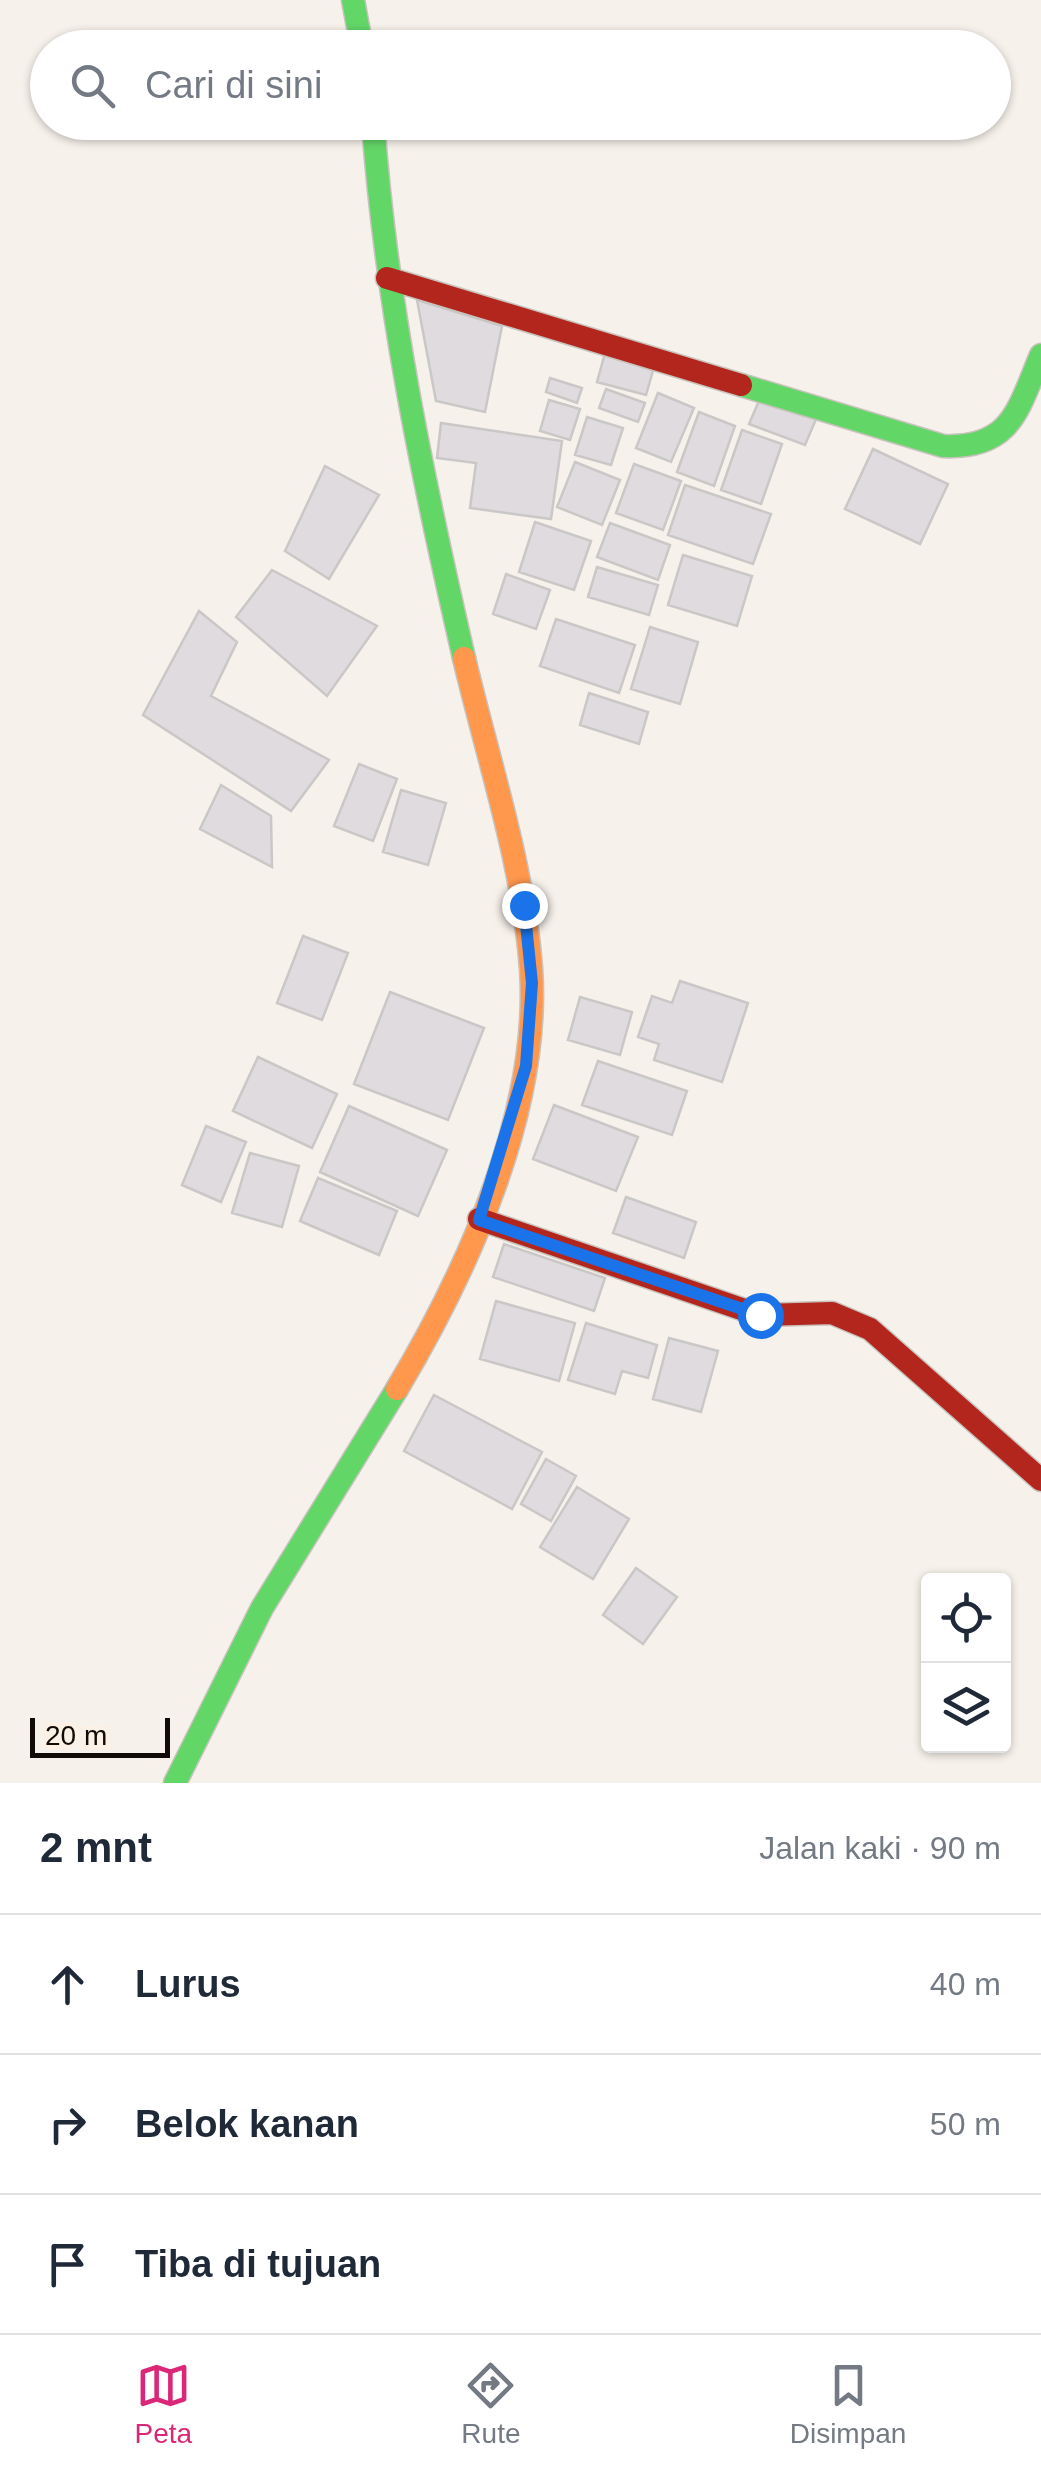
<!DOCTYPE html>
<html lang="id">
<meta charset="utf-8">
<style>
body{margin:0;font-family:Arial,sans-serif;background:#f6f6f7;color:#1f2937}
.controls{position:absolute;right:30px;bottom:30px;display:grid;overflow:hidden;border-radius:10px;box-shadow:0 2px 8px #0004}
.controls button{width:90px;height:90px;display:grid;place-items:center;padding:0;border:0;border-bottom:2px solid #e0e1e3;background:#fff;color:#1f2937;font:50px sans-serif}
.scale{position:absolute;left:30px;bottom:25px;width:140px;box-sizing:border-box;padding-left:10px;border:5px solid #100b06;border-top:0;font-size:28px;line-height:35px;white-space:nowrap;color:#100b06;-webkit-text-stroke:8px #fdf1e5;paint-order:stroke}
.stop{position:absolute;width:30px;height:30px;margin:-22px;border:8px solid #1a73e8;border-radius:50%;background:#fff}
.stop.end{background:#1a73e8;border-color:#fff;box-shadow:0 2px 10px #0008}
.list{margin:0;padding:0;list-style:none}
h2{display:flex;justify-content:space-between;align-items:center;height:130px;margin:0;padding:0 40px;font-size:42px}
h2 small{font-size:32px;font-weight:400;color:#747a83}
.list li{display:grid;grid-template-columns:65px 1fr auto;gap:30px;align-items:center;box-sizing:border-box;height:140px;padding:0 40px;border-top:2px solid #e0e1e3}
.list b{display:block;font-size:38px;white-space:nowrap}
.list em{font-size:32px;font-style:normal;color:#747a83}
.icon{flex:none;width:55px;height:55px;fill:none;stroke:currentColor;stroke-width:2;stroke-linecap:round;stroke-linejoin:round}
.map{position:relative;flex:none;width:1041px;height:1783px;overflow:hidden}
.search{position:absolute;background:#fff;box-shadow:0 2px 8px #0004;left:30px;right:30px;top:30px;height:110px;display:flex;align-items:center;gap:25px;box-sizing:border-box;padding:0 35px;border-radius:55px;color:#747a83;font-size:38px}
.sheet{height:550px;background:#fff}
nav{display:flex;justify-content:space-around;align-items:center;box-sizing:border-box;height:140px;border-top:2px solid #e0e1e3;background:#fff;font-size:28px;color:#747a83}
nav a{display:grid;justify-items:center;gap:5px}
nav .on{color:#db2777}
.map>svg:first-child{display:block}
.building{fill:#dfdbde;stroke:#cac7c7;stroke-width:2.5}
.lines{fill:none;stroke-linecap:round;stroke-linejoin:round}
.fast-casing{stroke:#c8c3bd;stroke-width:25}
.slow-casing{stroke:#c8c3bd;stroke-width:25}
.jam-casing{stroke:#c8c3bd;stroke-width:25}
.fast{stroke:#63d668;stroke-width:22}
.slow{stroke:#ff974d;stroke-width:22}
.jam{stroke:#b3261e;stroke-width:22}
.route{stroke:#1a73e8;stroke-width:12}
</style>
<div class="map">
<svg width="1041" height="1783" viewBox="0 0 1041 1783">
<rect width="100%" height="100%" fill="#f7f1eb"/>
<!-- building -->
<path class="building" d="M 417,300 L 502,326 L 485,412 L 436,401 Z
M 605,353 L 654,367 L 646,395 L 597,382 Z
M 550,378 L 582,388 L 577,403 L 546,392 Z
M 606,389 L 645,403 L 638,422 L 599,408 Z
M 658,393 L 694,408 L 671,462 L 636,448 Z
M 761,396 L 817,417 L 805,445 L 749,424 Z
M 549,400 L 580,409 L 570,440 L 540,431 Z
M 699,412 L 735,426 L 714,486 L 677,472 Z
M 587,417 L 623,428 L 611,465 L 575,455 Z
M 441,423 L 562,441 L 551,519 L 470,508 L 476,463 L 437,458 Z
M 742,430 L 782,444 L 761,504 L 721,490 Z
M 873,449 L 948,484 L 920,544 L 845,509 Z
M 575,462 L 620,480 L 602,525 L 557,507 Z
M 634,464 L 681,481 L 663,530 L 616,513 Z
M 325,466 L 379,495 L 329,579 L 285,551 Z
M 685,485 L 771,514 L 753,564 L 668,535 Z
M 535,522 L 591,541 L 574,590 L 519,572 Z
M 610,523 L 670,545 L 658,580 L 597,557 Z
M 683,555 L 752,576 L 737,626 L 668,605 Z
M 597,567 L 658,585 L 649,615 L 588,597 Z
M 272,570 L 377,626 L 327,696 L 236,617 Z
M 506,574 L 550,590 L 536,629 L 493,614 Z
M 199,611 L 237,642 L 211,696 L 329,760 L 291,811 L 143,715 Z
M 556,619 L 635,645 L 619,693 L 540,666 Z
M 650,627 L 698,642 L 680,704 L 631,689 Z
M 589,693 L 648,712 L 639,744 L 580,725 Z
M 359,764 L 397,779 L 373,841 L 334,826 Z
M 221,785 L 271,816 L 272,867 L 200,829 Z
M 401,790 L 446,803 L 428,865 L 383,852 Z
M 303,936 L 348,953 L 322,1020 L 277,1003 Z
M 680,981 L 748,1003 L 722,1082 L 654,1060 L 659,1044 L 638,1037 L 652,996 L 672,1003 Z
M 390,992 L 484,1028 L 448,1120 L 354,1084 Z
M 580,997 L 632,1012 L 620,1055 L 568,1040 Z
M 258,1057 L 337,1094 L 312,1148 L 233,1111 Z
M 598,1061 L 687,1091 L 672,1135 L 582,1105 Z
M 554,1105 L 638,1137 L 616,1191 L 533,1159 Z
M 349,1106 L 447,1150 L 418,1216 L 320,1172 Z
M 206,1126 L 246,1142 L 221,1202 L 182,1185 Z
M 250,1153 L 299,1166 L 282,1227 L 232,1213 Z
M 318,1178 L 397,1211 L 379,1255 L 300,1221 Z
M 626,1197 L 696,1222 L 684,1258 L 613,1233 Z
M 504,1244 L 605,1278 L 594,1311 L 493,1277 Z
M 496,1301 L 575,1323 L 559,1381 L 480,1359 Z
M 586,1323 L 657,1345 L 648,1378 L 622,1371 L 615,1394 L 568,1380 Z
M 669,1338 L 718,1351 L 701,1412 L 653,1399 Z
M 434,1395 L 542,1452 L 512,1509 L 404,1451 Z
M 546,1459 L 576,1476 L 551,1521 L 521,1504 Z
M 577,1487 L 629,1519 L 593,1579 L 540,1547 Z
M 636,1568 L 677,1597 L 643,1644 L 603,1615 Z"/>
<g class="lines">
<defs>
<path id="fast" d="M 353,0 L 362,48
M 373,122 C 386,304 423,480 464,658
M 741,385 L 943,446 C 1012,449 1018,409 1041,355
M 175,1783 L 262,1608 L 397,1389"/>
<path id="slow" d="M 397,1389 C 468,1270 541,1110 531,968 C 523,863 488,760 464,658"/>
<path id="jam" d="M 387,278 L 741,385
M 479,1219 L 759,1315 L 832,1313 L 870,1329 L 1041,1480"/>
</defs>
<!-- fast casing -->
<use href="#fast" class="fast-casing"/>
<!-- slow casing -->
<use href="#slow" class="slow-casing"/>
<!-- jam casing -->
<use href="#jam" class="jam-casing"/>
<!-- fast -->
<use href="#fast" class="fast"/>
<!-- slow -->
<use href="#slow" class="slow"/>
<!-- jam -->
<use href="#jam" class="jam"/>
</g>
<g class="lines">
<!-- route -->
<path class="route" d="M 524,905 L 532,983 L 526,1066 L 479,1220 L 760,1315"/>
</g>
</svg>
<div class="controls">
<button><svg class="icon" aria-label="locate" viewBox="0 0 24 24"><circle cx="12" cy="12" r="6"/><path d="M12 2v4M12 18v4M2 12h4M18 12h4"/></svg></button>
<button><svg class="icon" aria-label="layers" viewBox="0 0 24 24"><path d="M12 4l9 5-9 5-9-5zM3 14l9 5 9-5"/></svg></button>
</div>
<div class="scale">20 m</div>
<div class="stop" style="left:760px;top:1315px"></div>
<div class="stop end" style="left:524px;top:905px"></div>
<div class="search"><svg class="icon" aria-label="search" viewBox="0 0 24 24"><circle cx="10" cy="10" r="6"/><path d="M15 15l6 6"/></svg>Cari di sini</div>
</div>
<section class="sheet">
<h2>2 mnt<small>Jalan kaki · 90 m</small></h2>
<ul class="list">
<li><svg class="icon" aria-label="ahead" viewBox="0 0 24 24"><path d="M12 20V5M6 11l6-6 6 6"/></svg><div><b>Lurus</b></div><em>40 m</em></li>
<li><svg class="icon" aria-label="right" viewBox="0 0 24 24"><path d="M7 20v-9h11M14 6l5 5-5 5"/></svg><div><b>Belok kanan</b></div><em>50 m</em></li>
<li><svg class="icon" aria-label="arrive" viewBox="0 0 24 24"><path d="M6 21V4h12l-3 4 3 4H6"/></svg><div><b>Tiba di tujuan</b></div></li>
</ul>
</section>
<nav>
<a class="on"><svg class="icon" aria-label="map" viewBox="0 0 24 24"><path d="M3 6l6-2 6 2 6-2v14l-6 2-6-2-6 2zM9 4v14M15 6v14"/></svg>Peta</a>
<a><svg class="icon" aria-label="directions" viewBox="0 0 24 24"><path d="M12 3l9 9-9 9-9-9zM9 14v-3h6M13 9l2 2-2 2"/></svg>Rute</a>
<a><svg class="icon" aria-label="saved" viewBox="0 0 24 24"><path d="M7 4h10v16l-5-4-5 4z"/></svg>Disimpan</a>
</nav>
